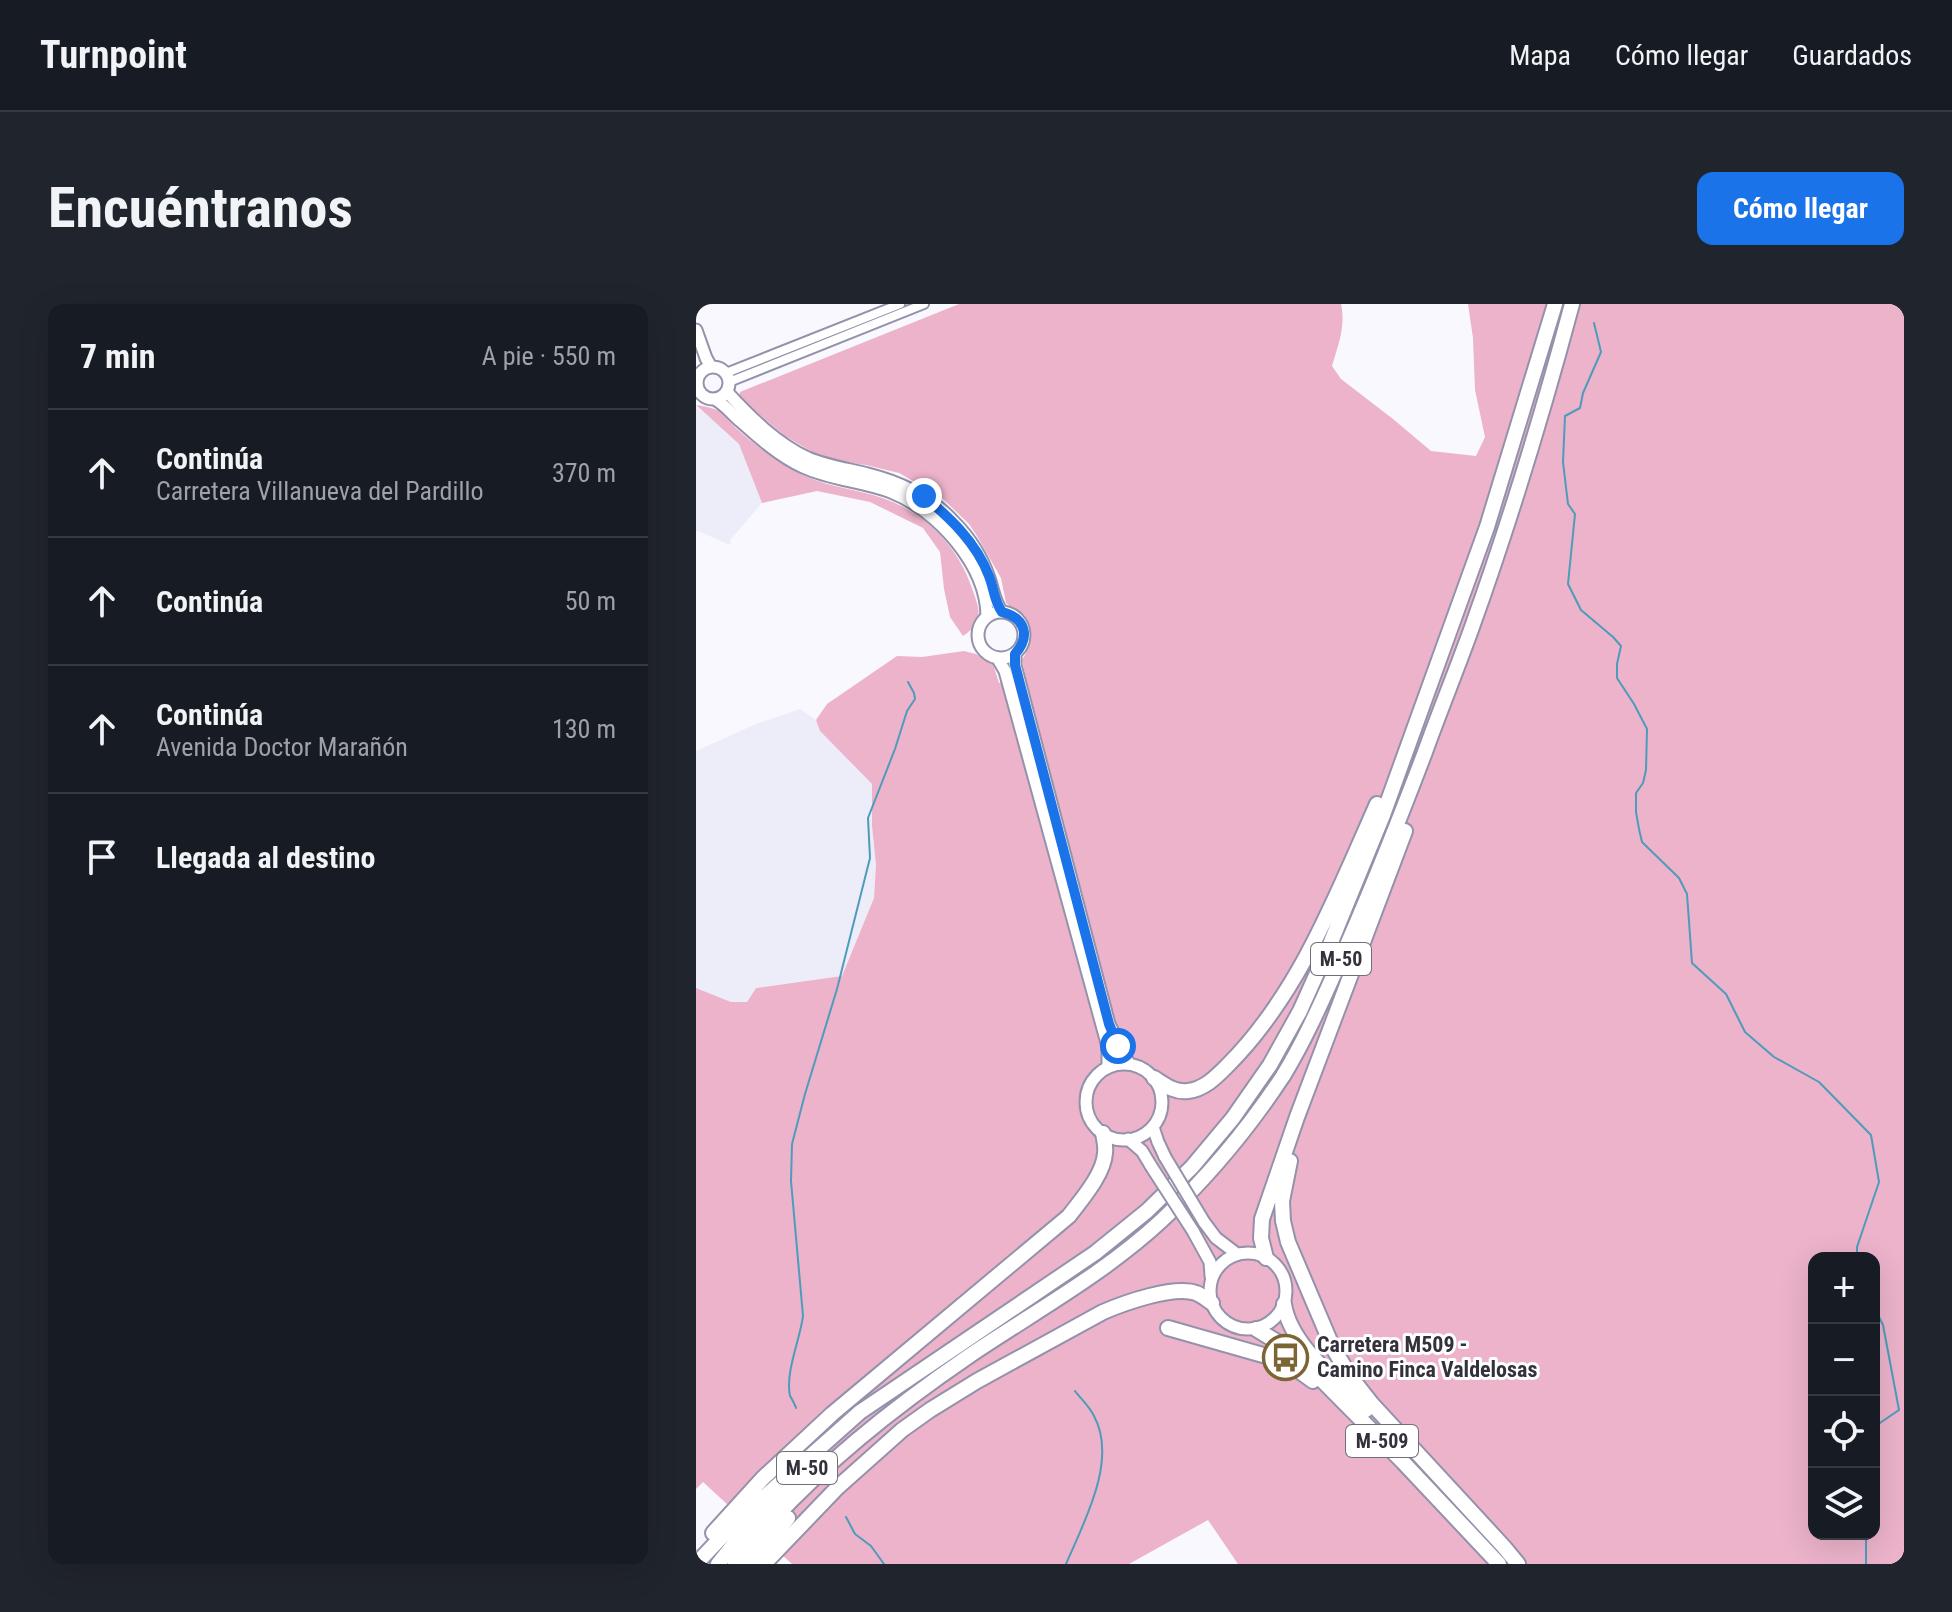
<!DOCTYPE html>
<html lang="es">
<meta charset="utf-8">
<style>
body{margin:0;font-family:"Roboto Condensed",sans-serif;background:#20242c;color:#f1f3f6}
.controls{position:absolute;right:24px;bottom:24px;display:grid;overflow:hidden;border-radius:16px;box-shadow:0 8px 32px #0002}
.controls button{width:72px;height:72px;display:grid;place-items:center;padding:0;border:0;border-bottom:2px solid #363941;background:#171b24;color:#f1f3f6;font:40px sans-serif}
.stop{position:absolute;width:24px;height:24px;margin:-18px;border:6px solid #1a73e8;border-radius:50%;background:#fff}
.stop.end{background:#1a73e8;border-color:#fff;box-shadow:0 2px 8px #0008}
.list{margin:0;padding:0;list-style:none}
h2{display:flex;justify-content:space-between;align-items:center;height:104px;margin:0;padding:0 32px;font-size:34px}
h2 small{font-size:26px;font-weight:400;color:#9ea1a6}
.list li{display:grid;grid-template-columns:52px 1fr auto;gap:24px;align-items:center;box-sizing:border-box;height:128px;padding:0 32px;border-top:2px solid #363941}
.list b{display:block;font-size:30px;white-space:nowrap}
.list p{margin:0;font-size:26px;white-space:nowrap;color:#9ea1a6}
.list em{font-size:26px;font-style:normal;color:#9ea1a6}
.icon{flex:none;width:44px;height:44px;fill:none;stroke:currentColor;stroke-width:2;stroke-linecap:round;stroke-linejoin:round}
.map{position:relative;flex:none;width:1208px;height:1260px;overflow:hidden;border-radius:16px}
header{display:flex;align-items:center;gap:48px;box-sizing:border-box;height:112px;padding:0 40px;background:#171b24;border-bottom:2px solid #363941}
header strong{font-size:38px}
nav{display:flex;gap:44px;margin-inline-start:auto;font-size:28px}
.intro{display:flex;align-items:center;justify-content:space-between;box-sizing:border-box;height:192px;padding:0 48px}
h1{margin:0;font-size:56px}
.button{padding:20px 36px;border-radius:16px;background:#1a73e8;color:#fff;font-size:28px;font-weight:700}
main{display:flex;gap:48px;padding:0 48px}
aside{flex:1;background:#171b24;border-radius:16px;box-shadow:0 8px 32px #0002}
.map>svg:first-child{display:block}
.built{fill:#edecf9}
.green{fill:#ecb3cb;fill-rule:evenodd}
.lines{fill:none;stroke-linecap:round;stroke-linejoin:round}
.stream{stroke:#4e9bbc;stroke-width:2}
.street-casing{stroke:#9492ab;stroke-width:12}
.secondary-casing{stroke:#9492ab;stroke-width:15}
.highway-casing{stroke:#9492ab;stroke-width:18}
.street{stroke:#fff;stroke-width:8}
.secondary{stroke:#fff;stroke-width:11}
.highway{stroke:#fff;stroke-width:14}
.secondary-bridge-casing{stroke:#9492ab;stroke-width:15;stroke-linecap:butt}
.secondary-bridge{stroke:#fff;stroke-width:11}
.route{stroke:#1a73e8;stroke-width:10}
.labels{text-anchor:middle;stroke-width:6;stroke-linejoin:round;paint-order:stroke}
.shield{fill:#fff;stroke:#707076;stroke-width:2}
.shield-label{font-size:20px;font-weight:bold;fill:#33323c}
.poi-label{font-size:22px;font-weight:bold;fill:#33323c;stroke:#fff;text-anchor:start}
</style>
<header>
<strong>Turnpoint</strong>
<nav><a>Mapa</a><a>Cómo llegar</a><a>Guardados</a></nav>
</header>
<div class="intro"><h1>Encuéntranos</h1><a class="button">Cómo llegar</a></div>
<main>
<aside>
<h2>7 min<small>A pie · 550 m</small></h2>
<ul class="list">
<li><svg class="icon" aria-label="ahead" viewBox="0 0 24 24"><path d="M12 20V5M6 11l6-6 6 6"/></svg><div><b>Continúa</b><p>Carretera Villanueva del Pardillo</p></div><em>370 m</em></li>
<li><svg class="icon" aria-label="ahead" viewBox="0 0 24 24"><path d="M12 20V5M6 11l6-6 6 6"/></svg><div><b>Continúa</b></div><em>50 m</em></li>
<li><svg class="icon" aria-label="ahead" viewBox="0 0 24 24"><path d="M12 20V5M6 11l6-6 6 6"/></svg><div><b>Continúa</b><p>Avenida Doctor Marañón</p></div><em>130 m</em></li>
<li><svg class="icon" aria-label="arrive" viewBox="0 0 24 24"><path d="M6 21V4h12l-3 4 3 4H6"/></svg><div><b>Llegada al destino</b></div></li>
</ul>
</aside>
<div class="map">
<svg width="1208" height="1260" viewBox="0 0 1208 1260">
<rect width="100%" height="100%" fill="#f9f8fe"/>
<!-- built -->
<path class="built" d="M 0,102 L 43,139 L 66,199 L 35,235 L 34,241 L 2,227 L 0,228 Z
M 104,405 L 120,416 L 124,427 L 176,480 L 176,522 L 180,561 L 178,594 L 146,672 L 60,684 L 51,698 L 35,698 L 0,684 L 0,447 L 60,420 Z"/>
<!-- green -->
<path class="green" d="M 263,0 L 645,0 C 650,22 642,41 636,62 L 645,75 L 697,115 L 735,147 L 780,152 L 789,133 L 779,86 L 777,34 L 772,0 L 1208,0 L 1208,1260 L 542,1260 L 512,1216 L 433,1260 L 96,1260 L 7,1178 L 0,1185 L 0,684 L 35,698 L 51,698 L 60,684 L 146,672 L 178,594 L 180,561 L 176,522 L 176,480 L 124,427 L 120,416 L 131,400 L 201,352 L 226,353 L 268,347 L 280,350 L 297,360 L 303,379 L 330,375 L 326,356 L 330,349 L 333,330 L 325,312 L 310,299 L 305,274 L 281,232 L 273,220 L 245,193 L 203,169 L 170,161 L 135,156 L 118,149 L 89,132 L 54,103 L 43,92 L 44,88 ZM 1118,954 L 1178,954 L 1178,1230 L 1118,1230 Z
M 0,101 C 7,102 17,104 24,107 C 30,111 35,120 41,125 C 59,141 79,157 101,168 C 125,181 151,184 177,191 C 227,205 263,241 278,290 C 285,309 286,319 267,332 L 254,313 L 248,285 L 244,248 L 227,224 L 174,198 L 121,187 L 66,199 L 43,140 Z"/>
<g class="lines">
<!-- stream -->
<path class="stream" d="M 898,19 L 905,48 L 887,89 L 884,104 L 869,112 L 867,158 L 872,200 L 879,210 L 872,280 L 885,306 L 917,333 L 925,342 L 921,360 L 921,374 L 938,400 L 951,425 L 950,466 L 947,479 L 940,489 L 940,508 L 943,525 L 946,538 L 983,574 L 991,590 L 996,659 L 1030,690 L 1049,728 L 1078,753 L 1123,778 L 1175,831 L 1183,878 L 1161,943 L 1161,954
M 1178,1003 L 1187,1021 L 1203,1106 L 1178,1123
M 100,1104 C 100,1103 95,1093 94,1092 C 89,1068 104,1036 107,1012 L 95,877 L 96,840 L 109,790 L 141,685 L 174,554 L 172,514 L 199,445 L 211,407 L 219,395 L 218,389 L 212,378
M 1178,1171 L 1183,1164 L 1178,1125
M 150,1213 L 159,1230 L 175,1242 L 188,1260
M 1170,1230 L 1170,1260
M 370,1260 C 388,1218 422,1156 398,1112 C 394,1103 385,1095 379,1087"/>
<defs>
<path id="street" d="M 30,69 L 204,0
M 33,78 L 228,0"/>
<path id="secondary" d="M 0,26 L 10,54 L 15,63
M1 79a16 16 0 1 1 32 0a16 16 0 1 1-32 0Z
M 31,88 C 54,113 81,140 112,154 C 131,162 152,165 172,170 C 204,178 234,192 257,217 C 272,232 286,253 293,274 C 297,285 298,298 306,308
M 20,96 C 29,101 35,109 43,116 C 62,133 83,152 107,163 C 135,176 166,177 195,188 C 241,206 291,261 291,313
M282 331a23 23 0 1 1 46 0a23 23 0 1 1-46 0Z
M 319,350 L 319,361 L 413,720 L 433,760
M 302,355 L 309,367 L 412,743 L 412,763
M390 798a38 38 0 1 1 76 0a38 38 0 1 1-76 0Z
M 457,823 L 462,838 L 469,853
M 432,835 L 446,847 L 455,862
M 508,918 L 520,934 L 541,950
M 497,927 L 514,958 L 515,972
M514 987a38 38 0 1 1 76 0a38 38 0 1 1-76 0Z"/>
<path id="highway" d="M 458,774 C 469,781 479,789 492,787 C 509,785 521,772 532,761 C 603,690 641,590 681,500
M 594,857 L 586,897 L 587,917 L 592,938 L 637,1044 L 654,1072 L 676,1100 L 808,1243 L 822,1260
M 570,954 L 565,934 L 566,915 L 601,813 L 709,527
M 588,1000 C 594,1041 642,1077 670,1106
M 472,1024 L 574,1053 L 595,1061 L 617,1077
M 560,1025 L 596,1047 L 610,1060 L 707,1158 L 803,1260
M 17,1229 L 67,1174 L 136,1110 L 373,912 C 385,896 408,870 409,849 C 410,843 408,835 407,829
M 0,1260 L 37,1221 L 164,1108 L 399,949 L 451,907 L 496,863 L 537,814 L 574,761 L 604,707 L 635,638 L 687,511 L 791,223 L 859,0
M 22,1260 L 46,1230 L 95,1179
M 39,1260 C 103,1178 188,1110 273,1052 C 338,1008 408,970 466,916 C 512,873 552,825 587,772 C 609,736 626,697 643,659 C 674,590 702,519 729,448 C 744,406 761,365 776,323 C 814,217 847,108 876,0
M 54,1260 L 92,1214
M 68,1260 L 142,1183 L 206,1126 L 234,1106 L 281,1077 L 407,1008 C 428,999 478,981 500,989 C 506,991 511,996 516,999"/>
</defs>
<!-- street casing -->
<use href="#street" class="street-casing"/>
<!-- secondary casing -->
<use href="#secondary" class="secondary-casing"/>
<!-- highway casing -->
<use href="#highway" class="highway-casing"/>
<!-- street -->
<use href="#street" class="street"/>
<!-- secondary -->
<use href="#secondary" class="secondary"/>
<!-- highway -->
<use href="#highway" class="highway"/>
<defs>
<path id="secondary-bridge" d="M 469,853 L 508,918
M 455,862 L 497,927"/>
</defs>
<!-- secondary-bridge casing -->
<use href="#secondary-bridge" class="secondary-bridge-casing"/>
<!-- secondary-bridge -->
<use href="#secondary-bridge" class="secondary-bridge"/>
</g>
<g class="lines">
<!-- route -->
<path class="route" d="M 228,192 C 254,214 280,238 293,272 C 298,284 298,297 306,308 C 329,314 335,332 319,350 L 319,361 L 413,720 L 422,742"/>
</g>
<!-- icons -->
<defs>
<symbol id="bus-ring" viewBox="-11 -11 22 22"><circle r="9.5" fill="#fff" stroke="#7c6535" stroke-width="1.5"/><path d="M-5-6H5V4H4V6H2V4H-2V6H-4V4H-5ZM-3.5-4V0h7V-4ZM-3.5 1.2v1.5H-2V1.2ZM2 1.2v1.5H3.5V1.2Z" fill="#7c6535"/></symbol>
</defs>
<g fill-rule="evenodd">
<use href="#bus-ring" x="564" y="1028" width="51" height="51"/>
</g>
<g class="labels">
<!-- shield labels -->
<g class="shield">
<rect x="615" y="639" width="60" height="32" rx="6"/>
<rect x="650" y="1121" width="72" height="32" rx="6"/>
<rect x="81" y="1148" width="60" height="32" rx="6"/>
</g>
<g class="shield-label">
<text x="645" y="662">M-50</text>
<text x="686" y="1144">M-509</text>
<text x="111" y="1171">M-50</text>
</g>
<!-- poi labels -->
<g class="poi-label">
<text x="621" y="1048">Carretera M509 -<tspan x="621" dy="25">Camino Finca Valdelosas</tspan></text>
</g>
</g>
</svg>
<div class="controls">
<button>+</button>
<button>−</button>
<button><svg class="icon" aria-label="locate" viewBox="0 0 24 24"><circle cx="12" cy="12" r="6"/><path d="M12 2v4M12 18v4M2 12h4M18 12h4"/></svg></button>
<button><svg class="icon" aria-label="layers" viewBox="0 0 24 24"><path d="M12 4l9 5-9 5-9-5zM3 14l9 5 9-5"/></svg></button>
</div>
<div class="stop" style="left:422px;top:742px"></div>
<div class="stop end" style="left:228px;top:192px"></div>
</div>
</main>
